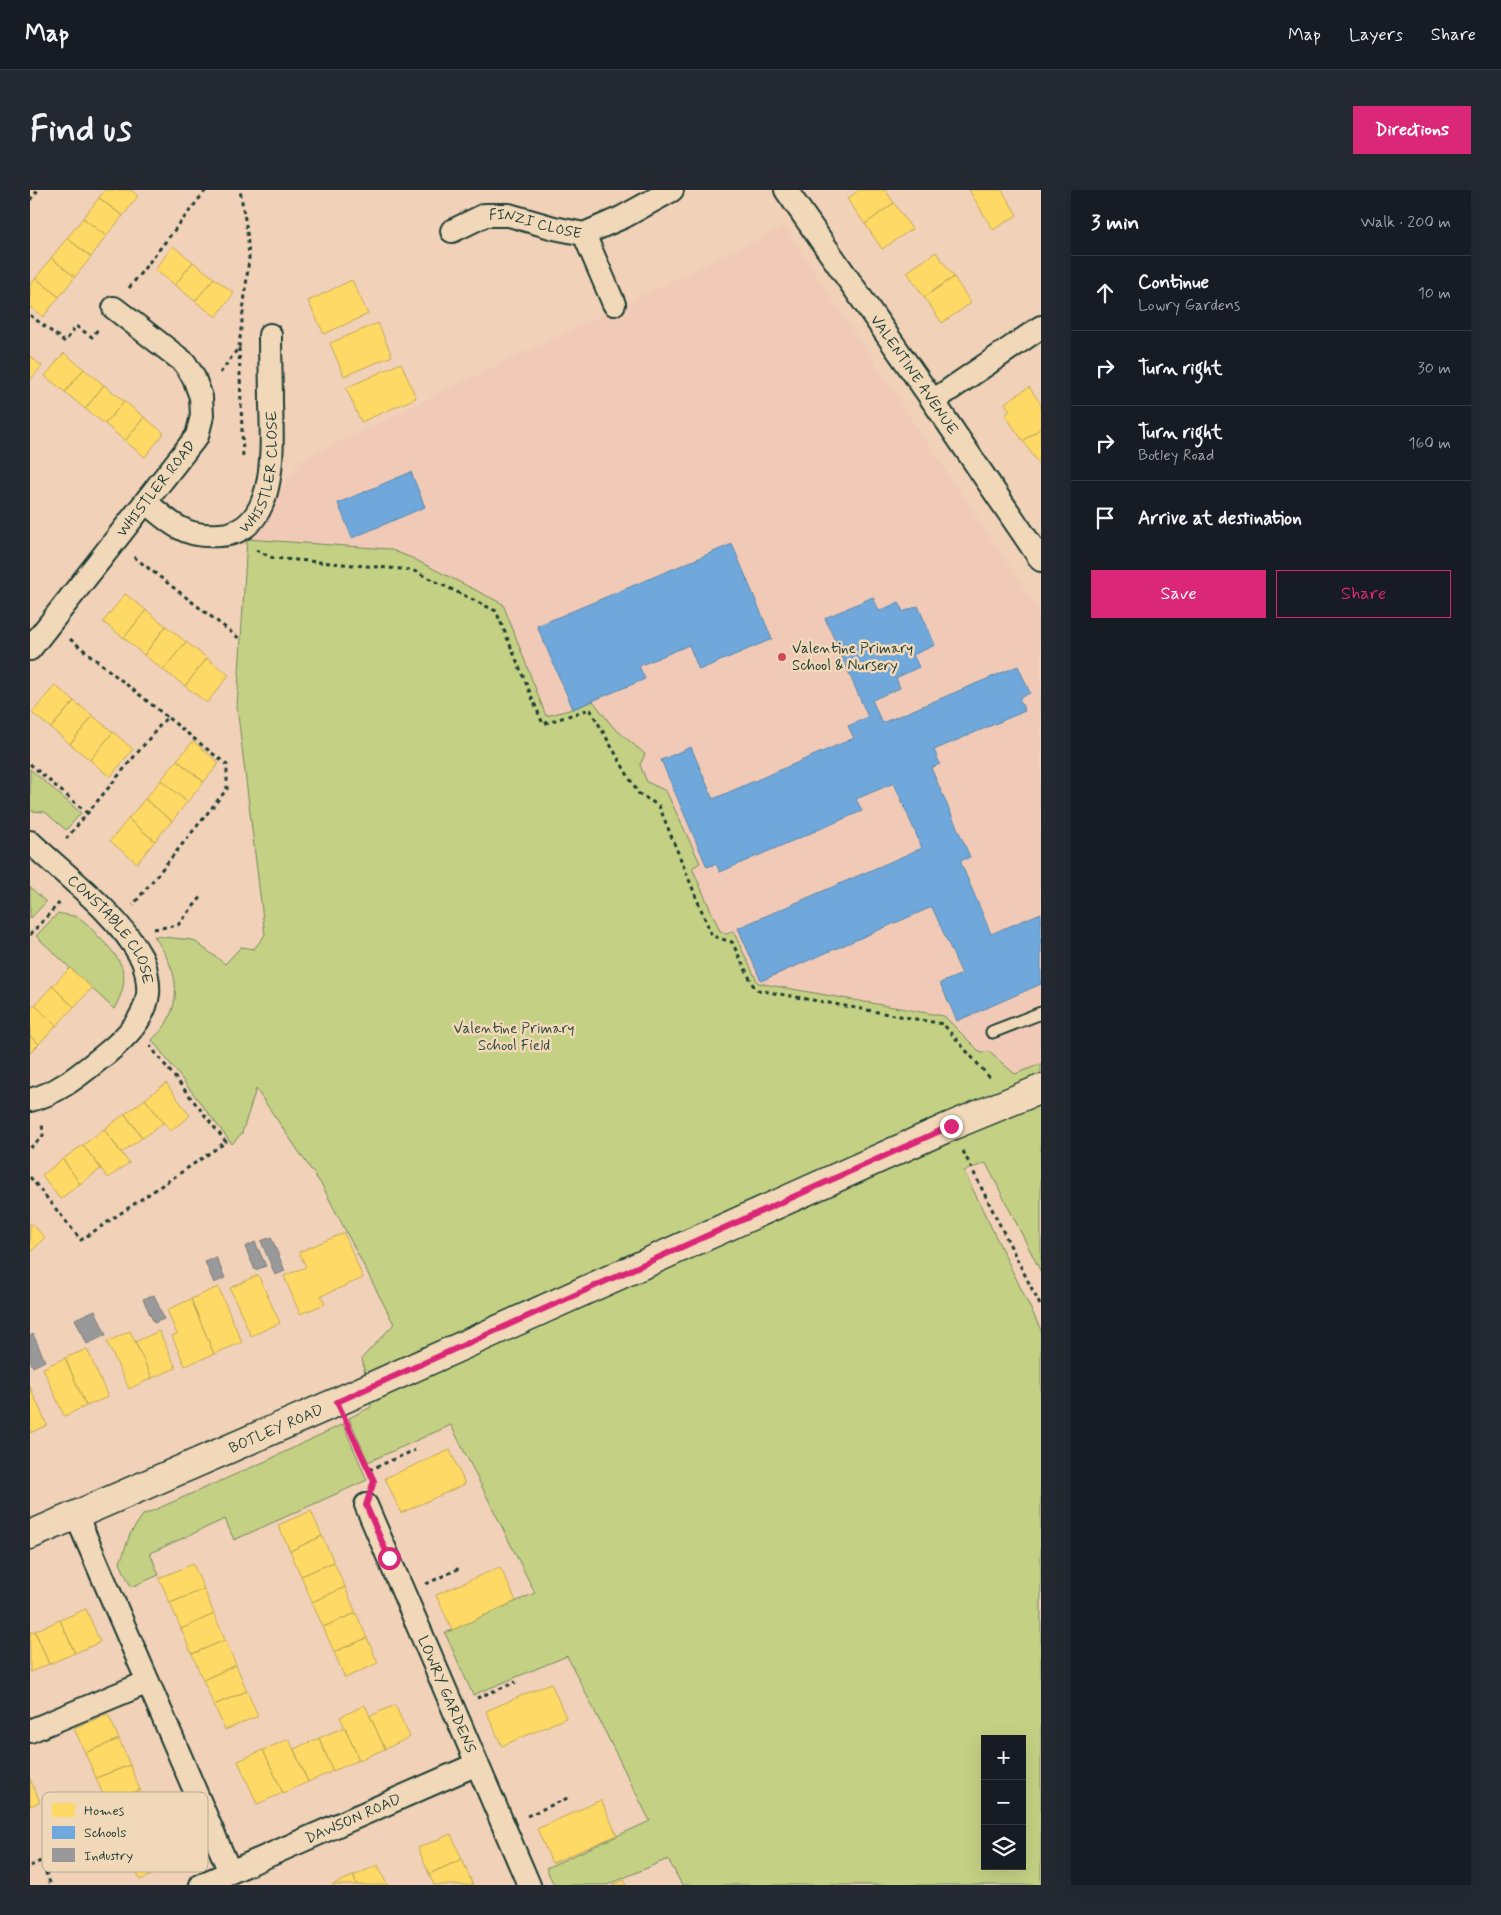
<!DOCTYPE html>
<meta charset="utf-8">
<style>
body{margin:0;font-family:Mynerve,sans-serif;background:#242831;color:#f1f3f6}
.controls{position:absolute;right:15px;bottom:15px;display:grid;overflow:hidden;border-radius:0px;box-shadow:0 5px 20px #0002}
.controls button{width:45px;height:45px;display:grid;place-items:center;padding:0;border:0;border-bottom:1px solid #363941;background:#171b24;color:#f1f3f6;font:25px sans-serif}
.stop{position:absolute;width:15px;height:15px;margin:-11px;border:4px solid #db2777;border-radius:50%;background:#fff}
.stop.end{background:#db2777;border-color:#fff;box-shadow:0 1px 5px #0008}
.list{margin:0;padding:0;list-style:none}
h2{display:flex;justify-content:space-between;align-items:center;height:65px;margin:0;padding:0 20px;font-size:21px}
h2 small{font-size:16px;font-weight:400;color:#9ea1a6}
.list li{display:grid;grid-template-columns:32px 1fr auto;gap:15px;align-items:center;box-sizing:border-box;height:75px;padding:0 20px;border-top:1px solid #363941}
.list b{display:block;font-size:19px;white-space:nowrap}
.list p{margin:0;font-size:16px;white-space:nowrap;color:#9ea1a6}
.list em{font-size:16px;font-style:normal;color:#9ea1a6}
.actions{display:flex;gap:10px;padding:15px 20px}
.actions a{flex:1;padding:11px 0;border:1px solid #db2777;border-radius:0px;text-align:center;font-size:18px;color:#db2777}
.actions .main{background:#db2777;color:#fff}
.icon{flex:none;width:28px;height:28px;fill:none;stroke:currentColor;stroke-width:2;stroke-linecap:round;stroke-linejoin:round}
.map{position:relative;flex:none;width:1011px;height:1695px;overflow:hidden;border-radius:0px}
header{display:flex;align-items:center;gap:30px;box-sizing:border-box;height:70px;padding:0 25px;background:#171b24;border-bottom:1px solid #363941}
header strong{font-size:24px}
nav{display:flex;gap:28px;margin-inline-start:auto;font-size:18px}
.intro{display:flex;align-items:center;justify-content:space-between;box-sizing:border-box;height:120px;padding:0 30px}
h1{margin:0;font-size:35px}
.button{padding:12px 22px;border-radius:0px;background:#db2777;color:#fff;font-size:18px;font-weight:700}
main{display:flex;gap:30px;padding:0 30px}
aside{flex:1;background:#171b24;border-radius:0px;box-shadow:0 5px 20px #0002}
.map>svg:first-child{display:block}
.built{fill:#f1c9b7}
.green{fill:#c4d184;stroke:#72875c;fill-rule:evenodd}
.homes{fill:#ffd966;stroke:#bcaa57}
.schools{fill:#6fa8dc;stroke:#5788aa}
.industry{fill:#999;stroke:#747d7b}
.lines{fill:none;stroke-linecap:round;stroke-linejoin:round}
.lane-casing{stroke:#1f3d34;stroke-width:15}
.street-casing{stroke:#1f3d34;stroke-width:26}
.secondary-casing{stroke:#1f3d34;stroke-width:31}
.path{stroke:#1f3d34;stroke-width:3;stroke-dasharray:4 4;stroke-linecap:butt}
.lane{stroke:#f1d8b9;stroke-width:11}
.street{stroke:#f1d8b9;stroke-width:22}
.secondary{stroke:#f1d8b9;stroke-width:28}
.route{stroke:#db2777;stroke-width:6}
.poi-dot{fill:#d1495b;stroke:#f1d8b9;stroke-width:2}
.labels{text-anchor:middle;stroke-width:5;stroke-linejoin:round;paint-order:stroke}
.street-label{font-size:15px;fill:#1f3d34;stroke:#f1d8b9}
.poi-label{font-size:15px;fill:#1f3d34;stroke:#f1d8b9;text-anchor:start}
.park-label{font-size:15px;fill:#304c3c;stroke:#f1d8b9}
.key{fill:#f1d8b9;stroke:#b2aa91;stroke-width:1}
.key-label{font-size:14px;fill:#1f3d34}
</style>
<header>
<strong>Map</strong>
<nav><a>Map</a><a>Layers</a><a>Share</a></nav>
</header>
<div class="intro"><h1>Find us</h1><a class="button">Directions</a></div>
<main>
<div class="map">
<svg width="1011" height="1695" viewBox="0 0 1011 1695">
<rect width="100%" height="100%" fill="#f1d1b8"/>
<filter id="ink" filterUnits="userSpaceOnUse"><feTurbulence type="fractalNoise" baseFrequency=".02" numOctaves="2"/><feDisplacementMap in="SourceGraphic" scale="10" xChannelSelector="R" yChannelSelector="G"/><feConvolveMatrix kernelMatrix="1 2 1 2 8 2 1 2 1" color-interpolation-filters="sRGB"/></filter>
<g filter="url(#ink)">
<!-- built -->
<path class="built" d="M 754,37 L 1011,424 L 1011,874 L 976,888 L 914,826 L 728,793 L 703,741 L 697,744 L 690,741 L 662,678 L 669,673 L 636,601 L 617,592 L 610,575 L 615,564 L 583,537 L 563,511 L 543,519 L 516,526 L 473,414 L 382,368 L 359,359 L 217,349 L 270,271 Z"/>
<!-- green -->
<path class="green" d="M 217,349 L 359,359 L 382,368 L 473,414 L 516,526 L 543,519 L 563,511 L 583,537 L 615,564 L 610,575 L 617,592 L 636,601 L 670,673 L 662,678 L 690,741 L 697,744 L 703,741 L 728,793 L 914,826 L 951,863 L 958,861 L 985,884 L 1011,874 L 1011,1082 L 956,973 L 934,981 L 1011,1140 L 1011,1695 L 652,1695 L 638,1669 L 577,1695 L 524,1695 L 516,1678 L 620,1631 L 537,1466 L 443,1505 L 415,1443 L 505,1403 L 421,1235 L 338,1272 L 319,1228 L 341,1217 L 332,1168 L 364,1134 L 293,997 L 226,899 L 212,943 L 202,954 L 122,850 C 127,844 134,839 137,832 C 154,800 143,774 124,746 L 163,750 L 195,774 L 211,757 L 224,759 L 235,745 L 207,517 ZM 955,1549 L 992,1549 L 992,1676 L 955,1676 Z
M 0,579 L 51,623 L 36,640 L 15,622 L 2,621 L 0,619 Z
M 0,697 L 16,712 L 0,729 Z
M 28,723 C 34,725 42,725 47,727 C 55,730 64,742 70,748 C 94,772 102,787 84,819 L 6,746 Z
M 313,1234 L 337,1290 L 204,1350 L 195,1329 L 120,1363 L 129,1385 L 101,1397 L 90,1373 L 100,1344 L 113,1325 L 236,1271 Z"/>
<!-- homes -->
<path class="homes" d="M 75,0 L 101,0 L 108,6 L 93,26 L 69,8 Z
M 829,0 L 855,0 L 864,13 L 835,34 L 817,9 Z
M 939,0 L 972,0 L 987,25 L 963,40 Z
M 69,8 L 93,26 L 76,46 L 53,28 Z
M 864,13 L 882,39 L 852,59 L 835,34 Z
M 53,28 L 76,46 L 61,67 L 37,48 Z
M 37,48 L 61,67 L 45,87 L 21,68 Z
M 143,56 L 163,72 L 145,95 L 125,80 Z
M 906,62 L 924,87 L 894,107 L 877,82 Z
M 21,68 L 45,87 L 29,107 L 6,88 Z
M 163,72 L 184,88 L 165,111 L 145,95 Z
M 924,87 L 941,113 L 912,133 L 894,107 Z
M 6,88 L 29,107 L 13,127 L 0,117 L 0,95 Z
M 184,88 L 204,103 L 186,127 L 165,111 Z
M 322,90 L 338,124 L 294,144 L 278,111 Z
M 348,133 L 362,166 L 314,186 L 300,153 Z
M 34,163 L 54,179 L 35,202 L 15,186 Z
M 0,166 L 12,176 L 0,190 Z
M 371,173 L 386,208 L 331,232 L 316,198 Z
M 54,179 L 74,195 L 55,219 L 35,202 Z
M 74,195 L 94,211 L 75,234 L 55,219 Z
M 999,197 L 1011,214 L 1011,238 L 993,251 L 975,225 L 980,221 L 975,213 Z
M 94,211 L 114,227 L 95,251 L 75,234 Z
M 114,227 L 134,243 L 115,267 L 95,251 Z
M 1011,238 L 1011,275 L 1010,276 L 993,251 Z
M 95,404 L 116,420 L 94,448 L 73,432 Z
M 116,420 L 136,436 L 114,465 L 94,448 Z
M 136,436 L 156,452 L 133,480 L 114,465 Z
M 156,452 L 177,468 L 155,496 L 133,480 Z
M 177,468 L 199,485 L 177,513 L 155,496 Z
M 25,495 L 44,511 L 21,538 L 2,523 Z
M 44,511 L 63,526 L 40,554 L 21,538 Z
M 63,526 L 83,542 L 60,570 L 40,554 Z
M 83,542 L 103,559 L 80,587 L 60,570 Z
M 163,551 L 189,573 L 174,592 L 147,570 Z
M 147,570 L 174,592 L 157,612 L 131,590 Z
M 131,590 L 157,612 L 142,631 L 115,609 Z
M 115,609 L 142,631 L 125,651 L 98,629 Z
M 98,629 L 125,651 L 107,673 L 80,651 Z
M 40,778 L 62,798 L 44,817 L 22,796 Z
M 22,796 L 44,817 L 26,836 L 5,815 Z
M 5,815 L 26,836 L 9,854 L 0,846 L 0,819 Z
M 0,846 L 9,854 L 0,863 Z
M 136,893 L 160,926 L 140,941 L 115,909 Z
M 115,909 L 133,933 L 113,948 L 95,924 Z
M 95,924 L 112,948 L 91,963 L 74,939 Z
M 74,939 L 99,973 L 78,988 L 53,955 Z
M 53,955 L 71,979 L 50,994 L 33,969 Z
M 33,969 L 50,994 L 30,1009 L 12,985 Z
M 0,1033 L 15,1047 L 0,1063 Z
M 314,1043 L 333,1088 L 291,1106 L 295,1114 L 270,1124 L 254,1086 L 276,1077 L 269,1062 Z
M 228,1085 L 250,1133 L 221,1146 L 200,1098 Z
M 188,1097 L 212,1152 L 184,1164 L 161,1109 Z
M 161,1109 L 184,1164 L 155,1176 L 142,1146 L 147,1144 L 137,1120 Z
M 100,1141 L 122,1188 L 99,1199 L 77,1152 Z
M 129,1141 L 146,1178 L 122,1188 L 105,1152 Z
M 57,1159 L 78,1207 L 56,1216 L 35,1168 Z
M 35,1168 L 56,1216 L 34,1226 L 13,1178 Z
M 0,1197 L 17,1235 L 0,1243 Z
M 420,1260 L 435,1294 L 371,1323 L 355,1288 Z
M 281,1321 L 292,1346 L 260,1361 L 248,1335 Z
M 292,1346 L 304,1372 L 271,1386 L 260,1361 Z
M 304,1372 L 315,1397 L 282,1412 L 271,1386 Z
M 163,1374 L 174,1399 L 140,1413 L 129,1388 Z
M 470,1377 L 486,1411 L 422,1440 L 406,1405 Z
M 315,1397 L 326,1423 L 293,1437 L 282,1412 Z
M 174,1399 L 184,1424 L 151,1439 L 140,1413 Z
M 56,1419 L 70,1452 L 45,1463 L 30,1430 Z
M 326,1423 L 337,1448 L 304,1462 L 293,1437 Z
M 184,1424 L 195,1450 L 162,1464 L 151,1439 Z
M 30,1430 L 45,1463 L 19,1474 L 5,1441 Z
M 5,1441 L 19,1474 L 0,1482 L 0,1443 Z
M 337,1448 L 348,1473 L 315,1488 L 304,1462 Z
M 195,1450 L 206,1475 L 173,1490 L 162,1464 Z
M 206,1475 L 217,1501 L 184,1515 L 173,1490 Z
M 521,1493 L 536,1528 L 472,1556 L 456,1521 Z
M 217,1501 L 228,1526 L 195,1540 L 184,1515 Z
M 335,1515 L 355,1559 L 329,1570 L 310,1527 Z
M 365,1515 L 380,1547 L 355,1559 L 340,1526 Z
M 78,1524 L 89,1549 L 55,1563 L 44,1538 Z
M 315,1537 L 329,1570 L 303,1581 L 289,1548 Z
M 289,1548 L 303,1581 L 278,1592 L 264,1559 Z
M 89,1549 L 100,1575 L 66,1588 L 55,1563 Z
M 259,1549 L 278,1592 L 253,1603 L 233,1560 Z
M 233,1560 L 253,1603 L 227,1614 L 208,1571 Z
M 100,1575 L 110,1600 L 77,1614 L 66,1588 Z
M 0,1589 L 10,1612 L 0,1616 Z
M 110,1600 L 121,1625 L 88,1639 L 77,1614 Z
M 571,1610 L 587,1645 L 522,1673 L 507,1639 Z
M 421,1644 L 432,1669 L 399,1684 L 388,1658 Z
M 132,1651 L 143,1676 L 110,1690 L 99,1665 Z
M 432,1669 L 443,1695 L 404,1695 L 399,1684 Z
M 348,1675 L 357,1695 L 327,1695 L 323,1686 Z
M 323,1686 L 327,1695 L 302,1695 Z
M 594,1690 L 596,1695 L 582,1695 Z"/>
<!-- schools -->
<path class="schools" d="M 381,282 L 395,317 L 322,348 L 308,313 Z
M 702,354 L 742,449 L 669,480 L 659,455 L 609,476 L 615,489 L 543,519 L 507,436 Z
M 843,407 L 849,421 L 869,412 L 873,422 L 888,416 L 905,455 L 883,465 L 889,477 L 866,488 L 870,498 L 842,510 L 852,533 L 988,476 L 1000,503 L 989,508 L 995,521 L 904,560 L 910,574 L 901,578 L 940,667 L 930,671 L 961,744 L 1011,723 L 1011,794 L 927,831 L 910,793 L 932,784 L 902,717 L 731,791 L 708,738 L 892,658 L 864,593 L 826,609 L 832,621 L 690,682 L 686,674 L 677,677 L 631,570 L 661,557 L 683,609 L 824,548 L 818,536 L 838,527 L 795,428 Z"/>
<!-- industry -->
<path class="industry" d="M 241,1047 L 255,1081 L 245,1085 L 231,1051 Z
M 225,1052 L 236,1076 L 225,1080 L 215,1057 Z
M 186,1067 L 195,1088 L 184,1093 L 175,1072 Z
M 124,1105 L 134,1129 L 124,1133 L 113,1109 Z
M 65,1120 L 76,1145 L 57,1154 L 45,1129 Z
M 3,1144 L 15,1171 L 3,1177 L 0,1170 L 0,1146 Z"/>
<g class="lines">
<defs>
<path id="lane" d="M 962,842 L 1011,823"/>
<g id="street">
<path id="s1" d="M 756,0 L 903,211 L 1011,370"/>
<path id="s2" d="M 422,41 L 455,25 L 479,25 L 524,38 L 554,44 L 593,27 L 642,0"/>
<path d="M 554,44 L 584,114"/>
<path d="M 903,211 L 1011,137"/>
<path id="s3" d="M 116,313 C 127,321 138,332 150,338 C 162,345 176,346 190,345 C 249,342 242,254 241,214 C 241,191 240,168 240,145"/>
<path id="s4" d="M 0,459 L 167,246 L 172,226 L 171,207 L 164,188 L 155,173 L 84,118"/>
<path id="s5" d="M 0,652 C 36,686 88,724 111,767 C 116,776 119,794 118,804 C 115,829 95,848 77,863 C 54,881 30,903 0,910"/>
<path id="s6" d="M 336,1315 L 499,1695"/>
<path d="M 46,1325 L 200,1682"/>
<path d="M 0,1541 L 118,1492"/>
<path id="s7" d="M 171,1695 L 447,1574"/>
</g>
<g id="secondary">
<path id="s8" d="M 0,1345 L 307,1212 L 921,936 L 1011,899"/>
</g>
</defs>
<!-- lane casing -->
<use href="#lane" class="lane-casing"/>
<!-- street casing -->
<use href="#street" class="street-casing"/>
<!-- secondary casing -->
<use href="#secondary" class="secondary-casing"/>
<!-- path -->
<path class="path" d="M 0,10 L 8,0
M 99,98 L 176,0
M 0,125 L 35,152 L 46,136 L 62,147 L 68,139
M 209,158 L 213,267
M 190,183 L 209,157 L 216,96 L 219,68 L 217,41 L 210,0
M 226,360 L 243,368 L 382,380 L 466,421 L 513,534 L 560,519 L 608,603 L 629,616 L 682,746 L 702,752 L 723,795 L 728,800 L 913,834 L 960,888
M 104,367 L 210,449
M 40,449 L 137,527
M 0,574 L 57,623
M 36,649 L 137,527 L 197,575 L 197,599 L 103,715
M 124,739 L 148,735 L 173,705
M 0,745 L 30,712
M 0,958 L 13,946 L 12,932
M 933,961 L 1011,1117
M 0,987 L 51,1050 L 196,952 L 120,856
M 319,1238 L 344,1291
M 339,1280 L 385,1260
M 396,1394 L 432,1377
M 447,1508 L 486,1492
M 497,1626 L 540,1607
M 0,1676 L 11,1671 L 21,1695"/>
<!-- lane -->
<use href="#lane" class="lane"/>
<!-- street -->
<use href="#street" class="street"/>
<!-- secondary -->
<use href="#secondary" class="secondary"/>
</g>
</g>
<g class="lines" filter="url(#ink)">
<!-- route -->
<path class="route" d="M 359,1368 L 336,1315 L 344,1291 L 307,1212 L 921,936"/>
</g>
<!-- markers -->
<circle class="poi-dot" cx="752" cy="467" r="5"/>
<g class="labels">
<!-- street labels -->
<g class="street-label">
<text dy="5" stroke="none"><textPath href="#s2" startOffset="88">FINZI CLOSE</textPath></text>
<text dy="5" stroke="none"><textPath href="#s1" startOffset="225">VALENTINE AVENUE</textPath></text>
<text dy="5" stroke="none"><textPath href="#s3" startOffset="169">WHISTLER CLOSE</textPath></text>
<text dy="5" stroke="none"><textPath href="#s4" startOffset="204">WHISTLER ROAD</textPath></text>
<text dy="5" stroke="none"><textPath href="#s5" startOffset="121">CONSTABLE CLOSE</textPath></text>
<text dy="5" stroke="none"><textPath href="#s8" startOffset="268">BOTLEY ROAD</textPath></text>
<text dy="5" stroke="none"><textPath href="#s6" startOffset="206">LOWRY GARDENS</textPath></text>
<text dy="5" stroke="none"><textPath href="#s7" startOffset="166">DAWSON ROAD</textPath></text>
</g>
<!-- poi labels -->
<g class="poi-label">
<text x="762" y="463">Valentine Primary<tspan x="762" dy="17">School &amp; Nursery</tspan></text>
</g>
<!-- park labels -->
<g class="park-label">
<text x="484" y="843">Valentine Primary<tspan x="484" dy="17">School Field</tspan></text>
</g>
</g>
<!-- legend -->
<rect x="12" y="1602" width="166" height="80" rx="8" class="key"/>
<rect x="22" y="1613" width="23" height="14" fill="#ffd966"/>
<rect x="22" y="1636" width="23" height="13" fill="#6fa8dc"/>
<rect x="22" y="1658" width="23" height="14" fill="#999"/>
<g class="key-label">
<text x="54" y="1625">Homes</text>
<text x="54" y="1647">Schools</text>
<text x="54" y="1670">Industry</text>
</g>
</svg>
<div class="controls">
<button>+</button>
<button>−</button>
<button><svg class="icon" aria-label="layers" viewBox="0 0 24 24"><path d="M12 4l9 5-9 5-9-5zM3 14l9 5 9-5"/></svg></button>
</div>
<div class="stop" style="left:359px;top:1368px"></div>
<div class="stop end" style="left:921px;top:936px"></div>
</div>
<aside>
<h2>3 min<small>Walk · 200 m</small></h2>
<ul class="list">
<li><svg class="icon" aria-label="ahead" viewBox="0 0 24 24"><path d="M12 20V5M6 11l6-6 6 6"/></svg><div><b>Continue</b><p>Lowry Gardens</p></div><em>10 m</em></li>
<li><svg class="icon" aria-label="right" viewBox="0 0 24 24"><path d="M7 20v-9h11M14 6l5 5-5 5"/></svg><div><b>Turn right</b></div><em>30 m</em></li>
<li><svg class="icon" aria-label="right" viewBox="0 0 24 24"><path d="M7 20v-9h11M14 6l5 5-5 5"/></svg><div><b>Turn right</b><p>Botley Road</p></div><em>160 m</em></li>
<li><svg class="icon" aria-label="arrive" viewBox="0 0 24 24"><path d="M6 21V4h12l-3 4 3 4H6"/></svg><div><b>Arrive at destination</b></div></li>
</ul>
<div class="actions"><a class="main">Save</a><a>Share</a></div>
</aside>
</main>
